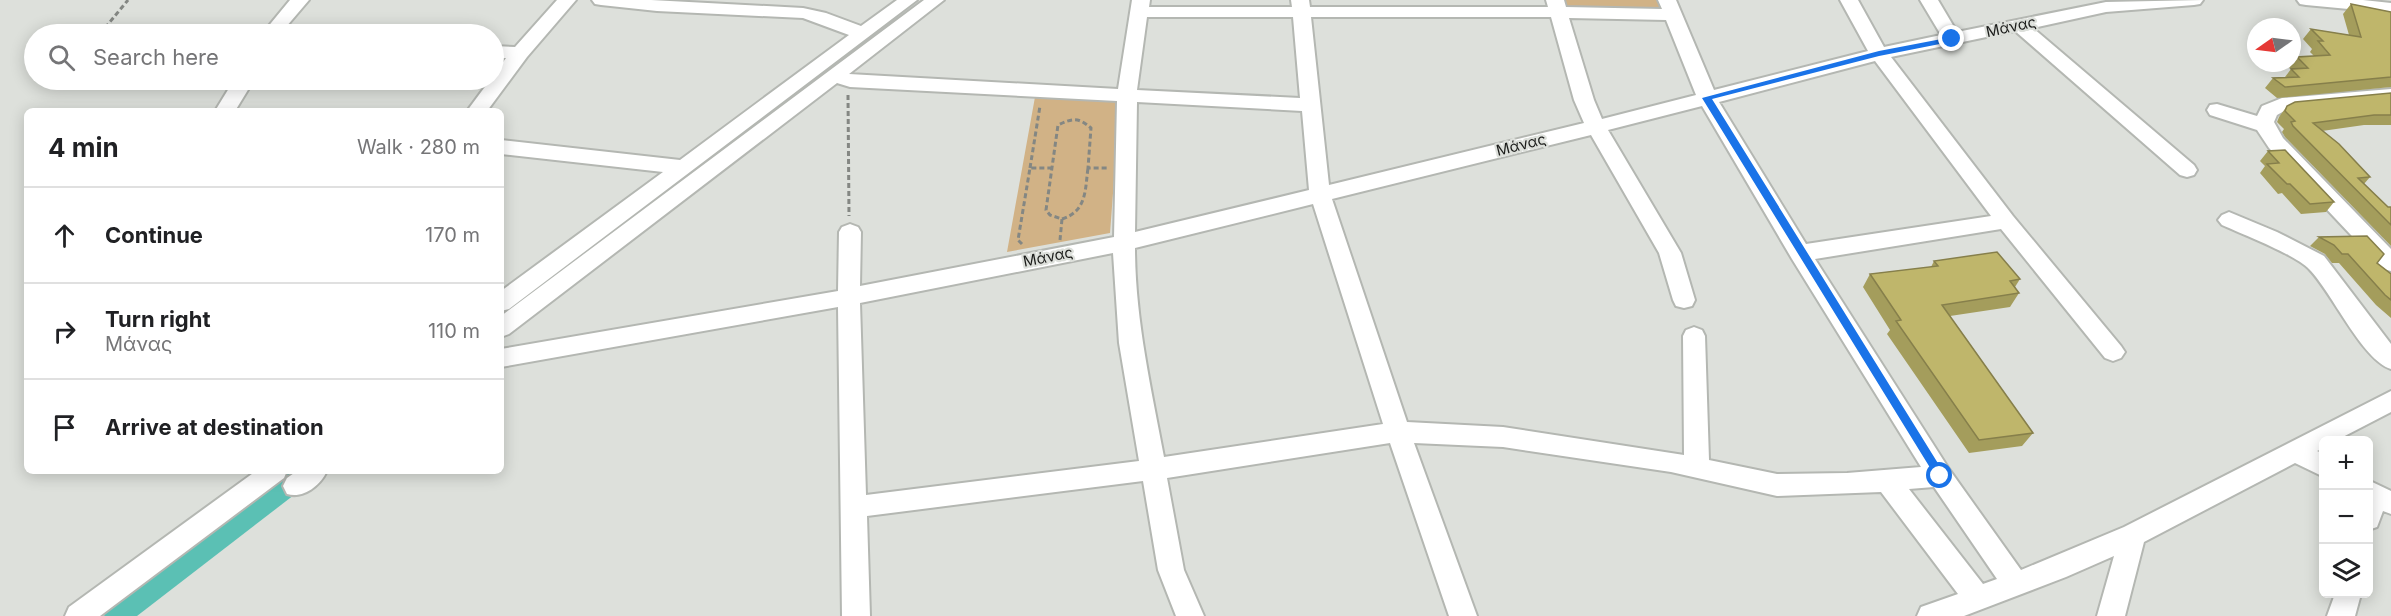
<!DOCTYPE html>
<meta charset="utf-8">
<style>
body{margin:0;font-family:Inter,sans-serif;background:#f2f2f2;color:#202124}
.controls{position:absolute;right:18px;bottom:18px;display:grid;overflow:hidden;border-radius:9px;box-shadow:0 3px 15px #0003}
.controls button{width:54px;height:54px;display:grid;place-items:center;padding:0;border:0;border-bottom:2px solid #e0e0e0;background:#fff;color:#202124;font:30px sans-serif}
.compass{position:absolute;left:2247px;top:18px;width:54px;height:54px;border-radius:50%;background:#fff;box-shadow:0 3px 15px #0003;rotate:256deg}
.stop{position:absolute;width:18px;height:18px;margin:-14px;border:4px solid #1a73e8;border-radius:50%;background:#fff}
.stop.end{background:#1a73e8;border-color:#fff;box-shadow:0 2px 6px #0008}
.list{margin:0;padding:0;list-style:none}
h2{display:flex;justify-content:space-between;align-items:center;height:78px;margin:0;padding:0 24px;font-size:26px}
h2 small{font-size:20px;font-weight:400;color:#757577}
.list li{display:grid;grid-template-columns:39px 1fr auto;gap:18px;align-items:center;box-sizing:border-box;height:96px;padding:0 24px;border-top:2px solid #e0e0e0}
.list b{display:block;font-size:22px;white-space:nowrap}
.list p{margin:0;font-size:20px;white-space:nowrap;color:#757577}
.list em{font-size:20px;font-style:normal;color:#757577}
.icon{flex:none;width:33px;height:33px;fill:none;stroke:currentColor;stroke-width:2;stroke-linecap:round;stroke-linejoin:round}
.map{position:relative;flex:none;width:2391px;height:616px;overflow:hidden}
.search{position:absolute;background:#fff;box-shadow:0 3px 15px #0003;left:24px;top:24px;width:480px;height:66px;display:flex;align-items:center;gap:15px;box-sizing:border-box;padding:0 21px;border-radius:33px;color:#757577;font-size:22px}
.panel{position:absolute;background:#fff;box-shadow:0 3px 15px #0003;left:24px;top:108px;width:480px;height:366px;border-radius:9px}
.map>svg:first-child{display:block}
.green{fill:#d1b286}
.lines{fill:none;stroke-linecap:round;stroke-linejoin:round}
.canal{fill:#5bc0b4;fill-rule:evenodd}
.minor-casing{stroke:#b4b7b2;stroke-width:4}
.path{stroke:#848783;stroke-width:3;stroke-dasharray:5 3;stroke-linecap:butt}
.minor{fill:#fff;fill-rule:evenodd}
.wall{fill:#a49d5c}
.building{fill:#bfb66b;stroke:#867f4b;stroke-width:1.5}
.route{fill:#1a73e8}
.labels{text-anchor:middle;stroke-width:4.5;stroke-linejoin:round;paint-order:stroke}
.street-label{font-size:15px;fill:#1a1b19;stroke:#dde0db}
</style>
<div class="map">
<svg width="2391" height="616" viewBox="0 0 2391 616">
<rect width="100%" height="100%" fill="#dde0db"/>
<!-- green -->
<path class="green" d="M 1561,0 L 1657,0 L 1662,13 L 1565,12 Z
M 1035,97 L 1120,101 L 1110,233 L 1007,252 Z"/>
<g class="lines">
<!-- canal -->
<path class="canal" d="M 291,471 L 320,471 L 316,478 L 137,616 L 104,616 L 108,608 Z"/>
<defs>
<path id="minor" d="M 290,0 L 309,0 L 280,34 L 262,34 Z
M 557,0 L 576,0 L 527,57 L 487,111 L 467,111 L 490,80 L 494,80 L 494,75 L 506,58 L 494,58 L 494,46 L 515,47 Z
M 592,0 L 651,0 L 803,8 L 826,13 L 861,26 L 897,0 L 917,0 L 509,309 L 501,311 L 501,291 L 663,172 L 501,154 L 501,140 L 680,160 L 849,35 L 803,18 L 657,11 L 601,5 L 595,4 Z
M 924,0 L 944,0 L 849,74 L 1118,89 L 1132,0 L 1150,0 L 1149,7 L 1292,7 L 1291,0 L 1309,0 L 1310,7 L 1548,7 L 1546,0 L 1564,0 L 1566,7 L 1662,9 L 1658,0 L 1676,0 L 1714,90 L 1868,51 L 1840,0 L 1858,0 L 1884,47 L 1941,35 L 1920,0 L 1938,0 L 1957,32 L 2106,2 L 2203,0 L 2200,4 L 2194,5 L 2106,12 L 2033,28 L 2194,165 L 2197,170 L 2194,175 L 2187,177 L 2180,175 L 2015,31 L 1891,57 L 2013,216 L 2121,346 L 2125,352 L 2121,358 L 2113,361 L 2105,358 L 2001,229 L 1815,259 L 1949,469 L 2021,570 L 2124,527 L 2391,391 L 2391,412 L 2337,440 L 2324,440 L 2324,448 L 2317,451 L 2324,454 L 2324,477 L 2295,463 L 2144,542 L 2125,616 L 2097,616 L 2114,556 L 2066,577 L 1964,616 L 1917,616 L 1921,607 L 1958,594 L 1881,492 L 1777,496 L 1671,472 L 1503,447 L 1414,443 L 1477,616 L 1449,616 L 1390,443 L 1167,478 L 1184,570 L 1204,616 L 1176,616 L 1158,570 L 1143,481 L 867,516 L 870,616 L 842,616 L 838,307 L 501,367 L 501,349 L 838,291 L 839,232 L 842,227 L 850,224 L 858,227 L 861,232 L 860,286 L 1114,237 L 1117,101 L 850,87 L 837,83 L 509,334 L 501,337 L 501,316 ZM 1147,17 L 1293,17 L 1300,98 L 1137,90 ZM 1311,17 L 1551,17 L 1574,100 L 1584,123 L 1329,185 ZM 1569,18 L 1666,20 L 1696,95 L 1602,119 L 1594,100 ZM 1875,61 L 1991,216 L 1806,244 L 1719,102 ZM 1137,102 L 1302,111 L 1309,190 L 1135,232 ZM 1702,106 L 1792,259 L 1921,467 L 1847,473 L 1777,474 L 1709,460 L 1705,336 L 1702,330 L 1694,327 L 1686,330 L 1683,336 L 1684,455 L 1503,427 L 1407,422 L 1332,199 L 1591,135 L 1659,253 L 1673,300 L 1676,306 L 1684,308 L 1692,306 L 1695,300 L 1681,253 L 1608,130 ZM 1313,204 L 1383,424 L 1164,457 C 1151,388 1135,318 1135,248 ZM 1113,253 L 1119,343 L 1139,461 L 866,495 L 860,303 ZM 1934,487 L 1997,579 L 1983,584 L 1909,489 Z
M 2297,0 L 2363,0 L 2391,3 L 2391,13 L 2306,5 L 2300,4 Z
M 234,80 L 254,80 L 235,111 L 215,111 Z
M 2391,89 L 2391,101 L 2286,110 L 2277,115 L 2274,122 L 2283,138 L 2391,249 L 2391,271 L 2383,269 L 2269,148 L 2257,130 L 2210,115 L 2207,110 L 2210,105 L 2217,104 L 2257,116 L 2262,106 L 2282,98 Z
M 2229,212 L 2277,232 L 2324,256 L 2391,344 L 2391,369 C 2362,360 2332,292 2309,269 C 2296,255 2242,234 2222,225 L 2218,220 L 2222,215 Z
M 256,471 L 287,471 L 284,478 L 100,616 L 65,616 L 69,607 Z
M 297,471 L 327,471 C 320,486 303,499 287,494 L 283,486 L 287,478 Z
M 2368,480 L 2391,491 L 2391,514 L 2383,511 L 2377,527 L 2368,530 Z
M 2335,594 L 2361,594 L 2355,616 L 2327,616 Z"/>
</defs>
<!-- minor casing -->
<use href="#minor" class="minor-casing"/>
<!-- path -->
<path class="path" d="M 100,34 L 128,0
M 848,95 L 849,216
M 1030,168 L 1040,106
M 1062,219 C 1087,211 1085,190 1088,168
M 1060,240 L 1062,219 L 1050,215 L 1046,210 L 1058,125 C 1073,118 1078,117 1091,128 L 1088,168 L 1108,168
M 1022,244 L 1018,240 L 1030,168 L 1052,168"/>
<!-- minor -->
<use href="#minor" class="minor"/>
</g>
<!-- wall -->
<path class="wall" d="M 2351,4 L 2391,12 L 2391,87 L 2277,98 L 2265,88 L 2273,78 L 2285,77 L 2291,69 L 2289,67 L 2297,57 L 2314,56 L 2310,52 L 2312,49 L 2303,39 L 2311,29 L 2349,35 L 2343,14 Z
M 2391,93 L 2391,125 L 2364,125 L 2322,131 L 2370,177 L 2364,184 L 2388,207 L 2391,207 L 2391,246 L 2285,137 L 2282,132 L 2284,129 L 2277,122 L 2279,117 L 2287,106 Z
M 2268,151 L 2334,202 L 2326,212 L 2301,214 L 2282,193 L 2278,194 L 2260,173 L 2265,166 L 2260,161 Z
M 2319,237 L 2377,263 L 2391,274 L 2391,318 L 2376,305 L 2339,263 L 2332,263 L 2325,254 L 2310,246 Z
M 1934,261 L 2020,279 L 2015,287 L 2019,293 L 2010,307 L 1950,316 L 2033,433 L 2022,446 L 1969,453 L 1887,334 L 1890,330 L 1863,287 L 1870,274 L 1931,267 Z"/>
<!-- building -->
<path class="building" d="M 2351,4 L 2391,12 L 2391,77 L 2285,87 L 2273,78 L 2299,77 L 2291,69 L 2308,68 L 2297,57 L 2330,55 L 2318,41 L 2323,41 L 2311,29 L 2361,37 Z
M 2391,93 L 2391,115 L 2374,115 L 2313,123 L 2339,144 L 2370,177 L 2358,178 L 2388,207 L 2391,207 L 2391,225 L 2293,126 L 2291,122 L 2295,121 L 2285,111 L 2287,106 L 2295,102 Z
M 2285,150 L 2334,202 L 2310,204 L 2290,184 L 2287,184 L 2267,164 L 2279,163 L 2268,151 Z
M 2367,236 L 2384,254 L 2377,263 L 2391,274 L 2391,300 L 2385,295 L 2348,254 L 2342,254 L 2334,245 L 2319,237 Z
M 1997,252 L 2020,279 L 2010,281 L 2019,293 L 1942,305 L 2033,433 L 1979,440 L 1896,321 L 1901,320 L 1870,274 L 1938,266 L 1934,261 Z"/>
<!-- route -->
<path class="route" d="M 1952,37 L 1956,39 L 1955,41 L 1879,56 L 1712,99 L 1944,473 L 1944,479 L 1937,479 L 1702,98 L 1879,51 Z"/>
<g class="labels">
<!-- street labels -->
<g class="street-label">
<text transform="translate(2011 27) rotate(-12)" y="5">Μάνας</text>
<text transform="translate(1521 145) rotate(-14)" y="5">Μάνας</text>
<text transform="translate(1048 257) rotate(-11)" y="5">Μάνας</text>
</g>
</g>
</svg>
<div class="controls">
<button>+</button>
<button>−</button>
<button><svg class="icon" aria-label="layers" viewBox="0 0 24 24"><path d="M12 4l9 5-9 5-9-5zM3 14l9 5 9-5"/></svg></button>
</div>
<svg class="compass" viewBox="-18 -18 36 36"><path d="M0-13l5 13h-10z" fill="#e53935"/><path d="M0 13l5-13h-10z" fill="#757577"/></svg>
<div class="stop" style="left:1940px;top:476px"></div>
<div class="stop end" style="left:1952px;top:39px"></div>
<div class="search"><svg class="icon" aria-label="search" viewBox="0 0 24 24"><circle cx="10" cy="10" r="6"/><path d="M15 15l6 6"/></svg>Search here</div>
<section class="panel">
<h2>4 min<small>Walk · 280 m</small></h2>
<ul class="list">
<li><svg class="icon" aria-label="ahead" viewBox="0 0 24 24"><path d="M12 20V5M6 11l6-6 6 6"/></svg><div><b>Continue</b></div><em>170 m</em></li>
<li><svg class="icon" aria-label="right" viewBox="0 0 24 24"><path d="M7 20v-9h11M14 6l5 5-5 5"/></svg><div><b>Turn right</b><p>Μάνας</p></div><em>110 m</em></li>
<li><svg class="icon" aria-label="arrive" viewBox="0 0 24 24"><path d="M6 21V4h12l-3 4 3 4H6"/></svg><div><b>Arrive at destination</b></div></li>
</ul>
</section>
</div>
